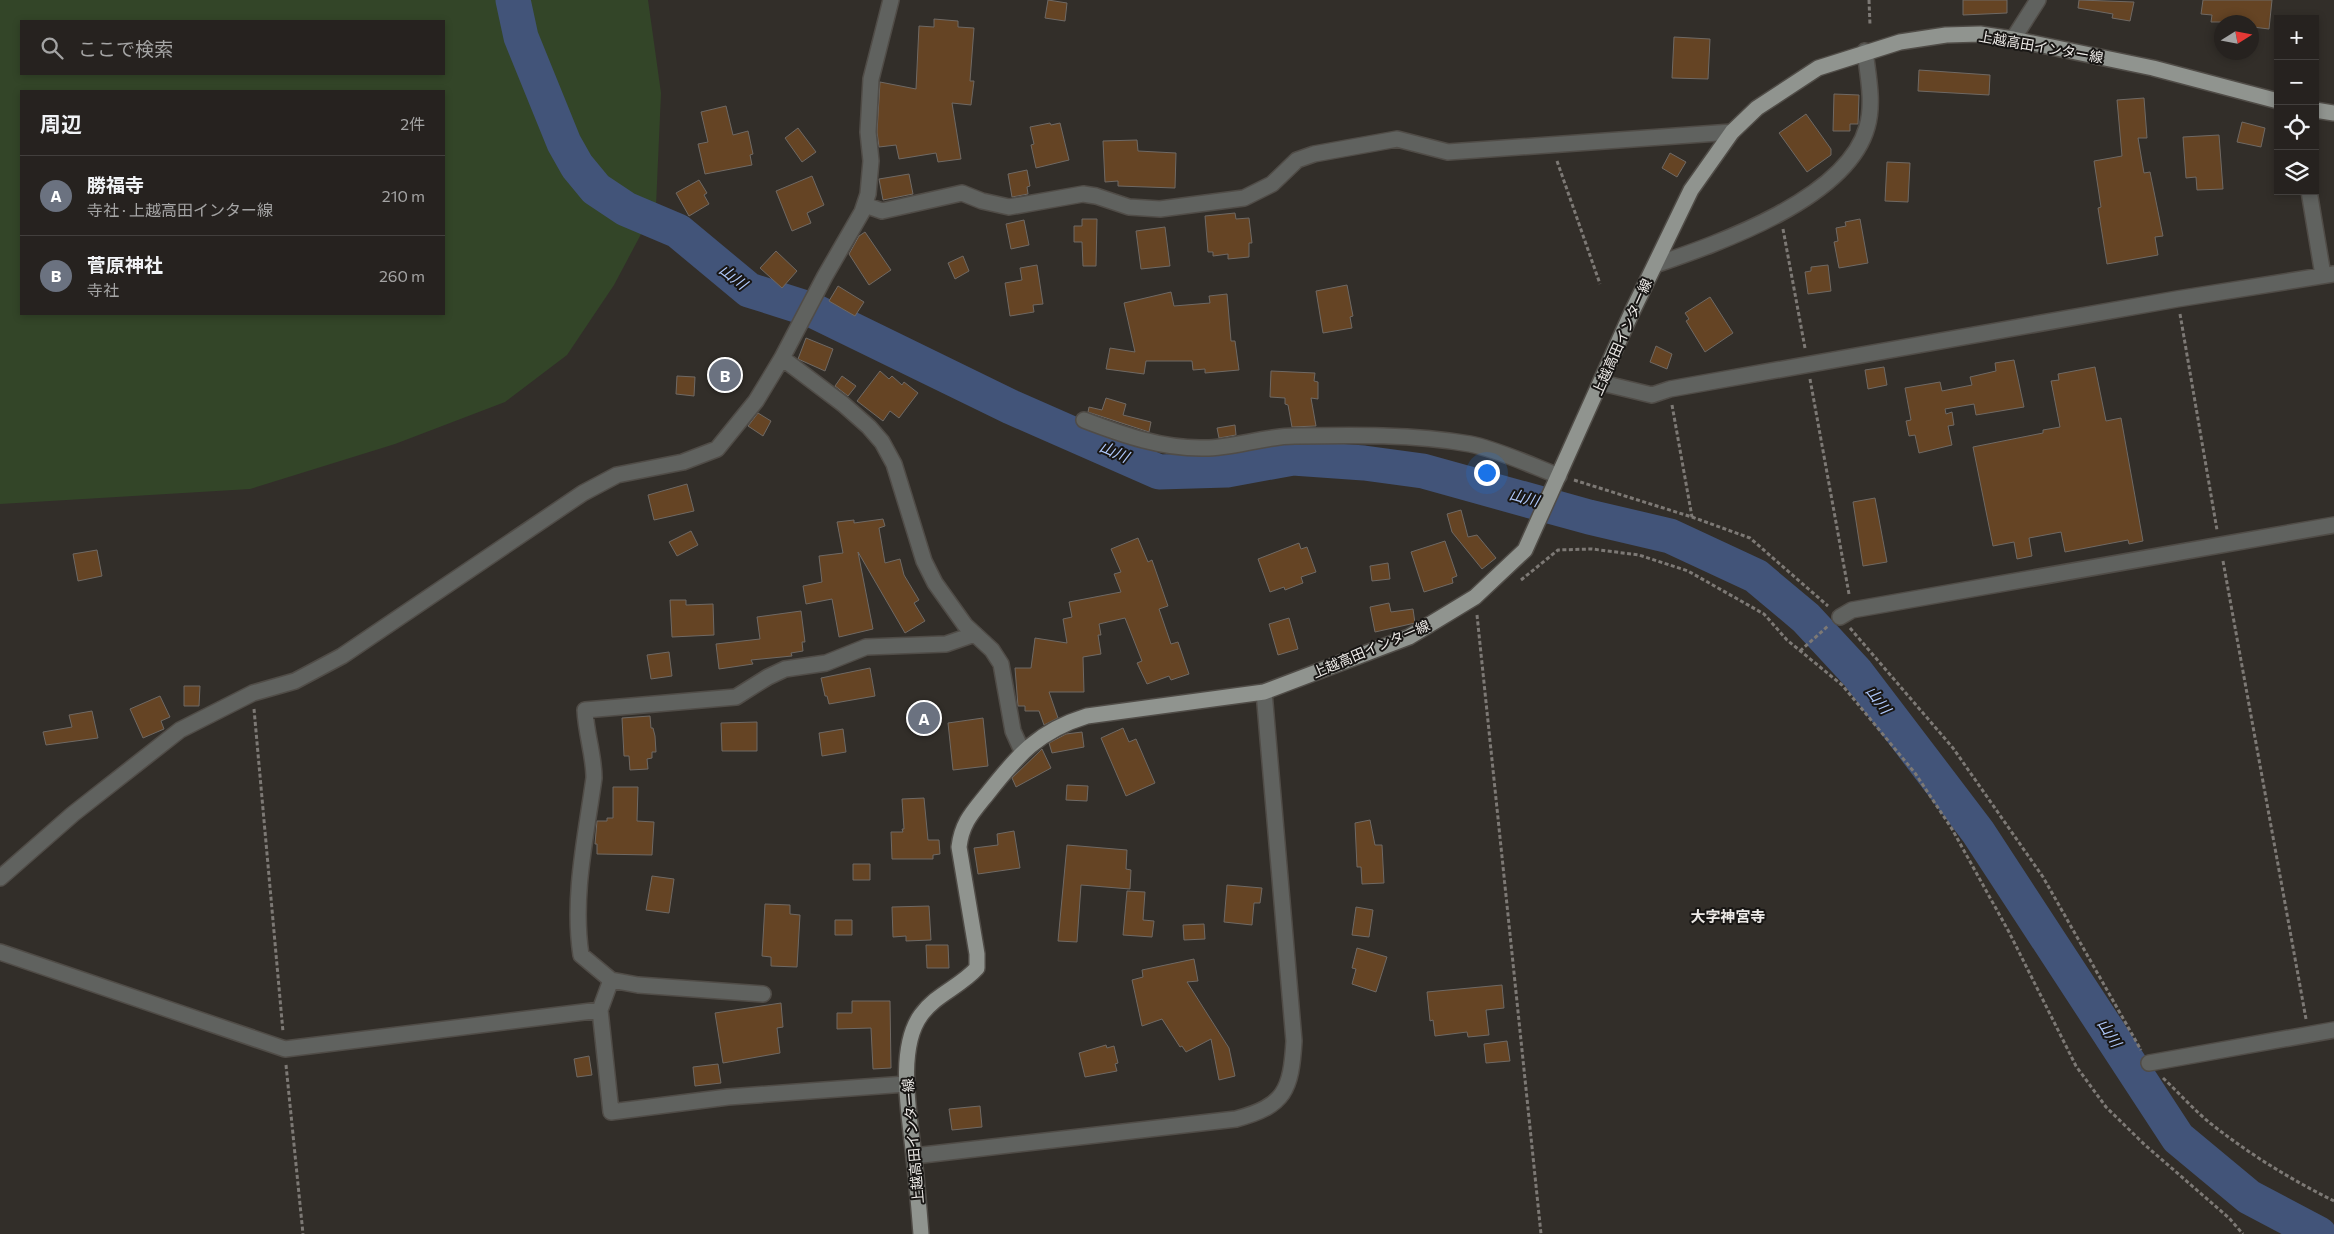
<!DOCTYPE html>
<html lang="ja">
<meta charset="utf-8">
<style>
body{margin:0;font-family:Commissioner,"Noto Sans JP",sans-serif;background:#322f2c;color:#f1f3f6}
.controls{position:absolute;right:15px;top:15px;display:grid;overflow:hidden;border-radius:0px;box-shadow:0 2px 8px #0003}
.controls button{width:45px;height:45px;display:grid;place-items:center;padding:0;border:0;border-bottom:1px solid #423f3d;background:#26221f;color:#f1f3f6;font:25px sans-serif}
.compass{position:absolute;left:2214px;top:15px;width:45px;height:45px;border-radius:50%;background:#26221f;box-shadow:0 2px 8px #0003;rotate:79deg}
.you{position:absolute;left:1486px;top:472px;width:18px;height:18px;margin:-12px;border:4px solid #fff;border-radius:50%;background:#1a73e8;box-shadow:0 0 0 8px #1a73e833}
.badge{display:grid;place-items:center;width:32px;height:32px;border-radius:50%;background:#d93025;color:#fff;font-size:16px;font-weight:700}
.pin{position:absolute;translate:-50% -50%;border:2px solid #fff;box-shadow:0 1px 5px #0006}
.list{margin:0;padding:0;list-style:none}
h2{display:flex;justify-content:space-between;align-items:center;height:65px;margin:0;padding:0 20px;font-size:21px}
h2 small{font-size:16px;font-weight:400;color:#a4a4a4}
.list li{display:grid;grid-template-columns:32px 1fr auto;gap:15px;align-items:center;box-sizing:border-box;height:80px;padding:0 20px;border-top:1px solid #423f3d}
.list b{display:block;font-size:19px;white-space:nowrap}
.list p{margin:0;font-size:16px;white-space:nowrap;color:#a4a4a4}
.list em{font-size:16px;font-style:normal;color:#a4a4a4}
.icon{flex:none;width:28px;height:28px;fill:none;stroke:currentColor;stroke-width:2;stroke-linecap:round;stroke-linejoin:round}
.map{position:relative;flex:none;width:2334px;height:1234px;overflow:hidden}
.search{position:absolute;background:#26221f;box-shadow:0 2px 8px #0003;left:20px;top:20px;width:425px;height:55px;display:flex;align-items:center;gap:12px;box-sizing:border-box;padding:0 18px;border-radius:0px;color:#a4a4a4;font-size:19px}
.panel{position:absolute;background:#26221f;box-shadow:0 2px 8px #0003;left:20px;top:90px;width:425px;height:225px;border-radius:0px}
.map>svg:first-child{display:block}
.green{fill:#334528;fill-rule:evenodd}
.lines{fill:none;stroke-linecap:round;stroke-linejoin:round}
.river{stroke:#425479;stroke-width:35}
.building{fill:#654424;stroke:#6f6964}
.minor-casing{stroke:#504c47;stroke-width:18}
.major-casing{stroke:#504c47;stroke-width:18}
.path{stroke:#7d7975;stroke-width:3;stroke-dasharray:4 2.5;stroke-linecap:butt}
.minor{stroke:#60625f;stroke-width:15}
.major{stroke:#90948f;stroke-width:15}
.labels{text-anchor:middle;stroke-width:4;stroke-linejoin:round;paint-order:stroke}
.street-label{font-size:14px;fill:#edeae7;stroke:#181614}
.water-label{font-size:15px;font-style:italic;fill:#afc8fb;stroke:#181614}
.neighbourhood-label{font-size:15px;font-weight:bold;fill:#edeae7;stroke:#181614}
</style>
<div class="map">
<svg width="2334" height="1234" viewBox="0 0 2334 1234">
<rect width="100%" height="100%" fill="#322e29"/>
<!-- green -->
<path class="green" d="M 0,0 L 648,0 L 661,93 L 656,206 L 614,285 L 567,355 L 505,402 L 395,444 L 250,489 L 0,504 ZM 21,21 L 444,21 L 444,74 L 21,74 ZM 21,91 L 444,91 L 444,314 L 21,314 Z"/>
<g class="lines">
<!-- river -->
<path class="river" d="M 513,0 L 521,37 L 564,143 L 577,166 L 596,189 L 626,209 L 678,231 L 749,290 L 812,310 L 1011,407 L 1159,472 L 1227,470 L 1293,458 L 1364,463 L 1423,471 L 1589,517 L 1670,536 L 1756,576 L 1806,618 L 1857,673 L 1978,832 L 2178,1138 L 2249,1197 L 2319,1234"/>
</g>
<!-- building -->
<path class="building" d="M 1048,0 L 1067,3 L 1065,21 L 1045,18 Z
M 1963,0 L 2007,0 L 2007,13 L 1963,15 Z
M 2079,0 L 2134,2 L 2130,21 L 2112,18 L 2113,14 L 2078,8 Z
M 2203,0 L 2272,0 L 2269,29 L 2253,27 L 2253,22 L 2211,22 L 2212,15 L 2201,14 Z
M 934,19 L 958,21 L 958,27 L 974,28 L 970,81 L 974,81 L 971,105 L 952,103 L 961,159 L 938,162 L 936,153 L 899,159 L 896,145 L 879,147 L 877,132 L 880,82 L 916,89 L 919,26 L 934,27 Z
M 1674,37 L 1710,39 L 1708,79 L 1672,78 Z
M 1919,70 L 1990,75 L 1989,95 L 1918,91 Z
M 1834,94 L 1859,95 L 1858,124 L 1850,124 L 1850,131 L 1833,131 Z
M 2144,98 L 2147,138 L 2138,138 L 2144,173 L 2150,172 L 2163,236 L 2155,237 L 2158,255 L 2107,264 L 2098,208 L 2101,207 L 2094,161 L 2122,156 L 2117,100 Z
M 726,106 L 733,135 L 748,131 L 753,154 L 750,155 L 752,165 L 705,174 L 698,144 L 708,142 L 701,112 Z
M 1806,114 L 1831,149 L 1831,155 L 1807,172 L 1779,133 Z
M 2242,122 L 2265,128 L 2261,147 L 2237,142 Z
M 1050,123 L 1051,125 L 1060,123 L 1069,160 L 1036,168 L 1031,145 L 1034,144 L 1030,127 Z
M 798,128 L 816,152 L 802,162 L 785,138 Z
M 2219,135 L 2223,189 L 2197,190 L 2196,177 L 2186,178 L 2183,137 Z
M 1137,140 L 1138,151 L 1176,153 L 1175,188 L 1118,186 L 1118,181 L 1105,182 L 1103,141 Z
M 1670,153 L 1686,162 L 1677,177 L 1662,168 Z
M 1887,162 L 1910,163 L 1908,202 L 1885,201 Z
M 1027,170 L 1030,186 L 1027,187 L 1028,194 L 1012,197 L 1008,174 Z
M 909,174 L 913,194 L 883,200 L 879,179 Z
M 812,176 L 824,205 L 807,213 L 811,223 L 792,231 L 776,191 Z
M 699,180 L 707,193 L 704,195 L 709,204 L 689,216 L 676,193 Z
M 1235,213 L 1236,219 L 1249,218 L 1252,243 L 1249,243 L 1249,257 L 1228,259 L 1228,254 L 1213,256 L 1213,252 L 1208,252 L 1205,216 Z
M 1082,219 L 1097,219 L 1096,266 L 1083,266 L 1082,242 L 1074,242 L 1074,226 L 1082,226 Z
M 1860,219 L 1868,263 L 1839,268 L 1834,242 L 1838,241 L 1836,228 L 1846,226 L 1845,222 Z
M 1024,220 L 1029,245 L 1011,249 L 1006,224 Z
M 1165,227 L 1170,266 L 1141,269 L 1136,231 Z
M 865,232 L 891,270 L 869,285 L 849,254 L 859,236 Z
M 776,251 L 797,271 L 782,288 L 760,268 Z
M 963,256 L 969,271 L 955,279 L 948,263 Z
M 1037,265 L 1043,304 L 1033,305 L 1034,312 L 1010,316 L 1005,283 L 1022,280 L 1020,268 Z
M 1828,265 L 1831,291 L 1808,294 L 1805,272 L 1811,271 L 1811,267 Z
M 1347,285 L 1353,316 L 1350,317 L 1352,328 L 1323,333 L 1316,291 Z
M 838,286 L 864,302 L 855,316 L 829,301 Z
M 1171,292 L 1174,306 L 1210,303 L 1209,296 L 1227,294 L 1231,341 L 1235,341 L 1239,370 L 1205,373 L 1205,369 L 1193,370 L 1192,361 L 1146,361 L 1144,374 L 1106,369 L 1110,348 L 1135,352 L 1124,303 Z
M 1710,297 L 1733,333 L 1705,352 L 1686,321 L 1689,319 L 1685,313 Z
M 806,338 L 833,349 L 825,371 L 798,359 Z
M 1656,346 L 1672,354 L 1667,369 L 1650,362 Z
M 2014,360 L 2024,407 L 1976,415 L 1974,404 L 1945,409 L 1946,414 L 1952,412 L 1954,425 L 1948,426 L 1952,445 L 1919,453 L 1915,435 L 1909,436 L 1906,421 L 1911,420 L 1905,388 L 1940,382 L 1942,391 L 1972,385 L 1970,377 L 1996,371 L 1995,363 Z
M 1884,367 L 1887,385 L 1868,389 L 1865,370 Z
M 2095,367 L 2106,421 L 2121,418 L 2143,541 L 2129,544 L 2128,540 L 2065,552 L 2061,532 L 2029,538 L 2032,556 L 2017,559 L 2014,542 L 1993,546 L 1973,447 L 2043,433 L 2043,430 L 2060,427 L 2051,381 L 2059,380 L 2058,374 Z
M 880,371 L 889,379 L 892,376 L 902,385 L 904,382 L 918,393 L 899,418 L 890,411 L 883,421 L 857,401 Z
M 1271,371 L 1315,373 L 1314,381 L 1318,382 L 1318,399 L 1311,398 L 1316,426 L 1292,427 L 1288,405 L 1285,404 L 1285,398 L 1270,397 Z
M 677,376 L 695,377 L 694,396 L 676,394 Z
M 842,376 L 856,386 L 848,396 L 835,386 Z
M 1106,398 L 1126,404 L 1123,415 L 1151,422 L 1149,432 L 1088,412 L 1089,407 L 1102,410 Z
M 758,413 L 771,421 L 763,436 L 748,426 Z
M 1235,425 L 1236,435 L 1219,438 L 1217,428 Z
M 687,484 L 694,511 L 654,520 L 648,495 Z
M 1875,498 L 1887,562 L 1863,566 L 1853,502 Z
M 1461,510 L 1468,537 L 1477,535 L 1496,558 L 1482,569 L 1452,532 L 1447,514 Z
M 883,519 L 885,526 L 879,528 L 885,563 L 900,559 L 904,575 L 919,600 L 914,603 L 925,621 L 905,633 L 858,552 L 873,629 L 839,637 L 832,599 L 806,604 L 803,586 L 822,582 L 819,556 L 843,553 L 837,522 L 854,520 L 854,523 Z
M 691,531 L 698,545 L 677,556 L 669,542 Z
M 1138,538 L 1148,562 L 1152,560 L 1168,606 L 1159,609 L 1171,644 L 1178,642 L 1189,674 L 1171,680 L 1169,676 L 1147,684 L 1137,663 L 1142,661 L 1125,618 L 1099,624 L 1101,635 L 1098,635 L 1101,654 L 1083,657 L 1084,692 L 1049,692 L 1058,718 L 1044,725 L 1039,711 L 1025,711 L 1025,706 L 1018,706 L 1015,668 L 1031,668 L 1035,638 L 1067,643 L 1063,619 L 1072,617 L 1069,602 L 1121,592 L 1114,574 L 1121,572 L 1111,549 Z
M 1445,541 L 1457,576 L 1452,578 L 1453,583 L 1424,592 L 1411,552 Z
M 1299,543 L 1301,549 L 1307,547 L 1316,572 L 1301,577 L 1303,583 L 1285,590 L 1284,587 L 1270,592 L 1258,559 Z
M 97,550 L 102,576 L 78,581 L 73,554 Z
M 1388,563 L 1390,579 L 1372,581 L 1370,566 Z
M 670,600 L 686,600 L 686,605 L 713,604 L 714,635 L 672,637 Z
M 1389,603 L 1391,612 L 1413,609 L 1415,623 L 1375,632 L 1370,607 Z
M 801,611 L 805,642 L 802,642 L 803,651 L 791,653 L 792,656 L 751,660 L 753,664 L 719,669 L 716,644 L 760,639 L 757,617 Z
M 1289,618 L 1298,649 L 1278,655 L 1269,624 Z
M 669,652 L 672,676 L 651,679 L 647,655 Z
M 870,668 L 875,696 L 829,704 L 827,696 L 825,696 L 821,678 Z
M 184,686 L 200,686 L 199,706 L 184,706 Z
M 160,696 L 170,717 L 161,721 L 164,729 L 143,738 L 130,709 Z
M 92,711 L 98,738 L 46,745 L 43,732 L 72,727 L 69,715 Z
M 650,716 L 651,728 L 653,728 L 655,736 L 656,752 L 652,752 L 652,758 L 647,759 L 648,769 L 630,770 L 629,756 L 624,756 L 622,718 Z
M 983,718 L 988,766 L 953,770 L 948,723 Z
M 757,722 L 757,751 L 722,751 L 721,723 Z
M 1123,728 L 1129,742 L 1136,739 L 1155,783 L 1126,796 L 1101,738 Z
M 843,729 L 846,752 L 822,756 L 819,733 Z
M 1082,732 L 1084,747 L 1052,753 L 1049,743 L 1066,734 Z
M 1042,749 L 1051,768 L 1016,787 L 1012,778 Z
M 1067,785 L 1088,786 L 1087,801 L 1066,800 Z
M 613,787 L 638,787 L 637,821 L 654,822 L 652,855 L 597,854 L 597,844 L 595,844 L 597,821 L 607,821 L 607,818 L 613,818 Z
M 924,798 L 928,840 L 939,840 L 940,854 L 933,855 L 933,859 L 892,859 L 891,832 L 903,832 L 902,829 L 904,829 L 902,799 Z
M 1370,820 L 1375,845 L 1382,845 L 1384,883 L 1362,884 L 1361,867 L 1357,867 L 1355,823 Z
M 1014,831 L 1020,868 L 978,874 L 974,848 L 998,845 L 997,834 Z
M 1067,845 L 1127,850 L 1126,869 L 1131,870 L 1130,889 L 1081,885 L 1077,942 L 1058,941 Z
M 853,864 L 870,864 L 870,880 L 853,880 Z
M 652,876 L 674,879 L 669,913 L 646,910 Z
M 1227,885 L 1262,888 L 1260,903 L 1254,903 L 1252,925 L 1224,922 Z
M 1127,891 L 1145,892 L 1143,920 L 1154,921 L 1152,937 L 1123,935 Z
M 765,904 L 790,905 L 790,914 L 800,915 L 797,967 L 771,966 L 771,957 L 762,956 Z
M 929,906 L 931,940 L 906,941 L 906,936 L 893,937 L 892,907 Z
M 1356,907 L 1373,910 L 1369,937 L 1352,935 Z
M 835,920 L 852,920 L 852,935 L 835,935 Z
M 1204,924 L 1205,939 L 1184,940 L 1183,925 Z
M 926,945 L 948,945 L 949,968 L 927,968 Z
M 1357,948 L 1387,957 L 1376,992 L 1352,984 L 1356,969 L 1352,968 Z
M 1194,959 L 1198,981 L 1187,982 L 1229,1048 L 1235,1076 L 1219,1080 L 1211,1039 L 1186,1052 L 1182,1046 L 1180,1047 L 1162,1019 L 1142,1026 L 1132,980 L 1143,977 L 1142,970 Z
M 1502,985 L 1504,1008 L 1486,1010 L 1489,1035 L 1468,1037 L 1467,1032 L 1435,1036 L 1433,1020 L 1430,1021 L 1427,992 Z
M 852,1001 L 890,1001 L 891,1068 L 873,1069 L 871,1028 L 837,1029 L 837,1013 L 852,1013 Z
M 781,1003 L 783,1027 L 777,1028 L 780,1053 L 723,1063 L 715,1013 Z
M 1507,1041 L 1510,1061 L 1486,1063 L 1484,1044 Z
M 1106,1045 L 1107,1048 L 1114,1046 L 1118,1063 L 1115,1064 L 1117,1071 L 1085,1077 L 1079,1053 Z
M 589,1056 L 592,1075 L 577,1077 L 574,1059 Z
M 718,1064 L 721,1083 L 695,1086 L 693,1067 Z
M 980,1106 L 982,1127 L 952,1130 L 949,1109 Z"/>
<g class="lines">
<defs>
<path id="minor" d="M 2013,39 L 2038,0
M 2309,191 L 2323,275
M 865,205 L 882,211 L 962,193 L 982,201 L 1009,207 L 1083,194 L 1096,196 L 1129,207 L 1160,209 L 1244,198 L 1272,184 L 1297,160 L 1314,154 L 1397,139 L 1448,152 L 1732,132
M 1655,265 C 1719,243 1847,199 1867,127 C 1874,103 1868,76 1865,51
M 782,358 L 843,404 L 869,427 L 882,442 L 894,464 L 924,561 L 935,583 L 965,625 L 992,650 L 1001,664 L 1013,731 L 1022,751
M 1602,383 L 1652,395 L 1670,389 L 2177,299 L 2334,274
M 1084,420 C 1123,435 1163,449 1205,448 C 1234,448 1265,436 1295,436 C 1353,435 1413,434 1470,444 C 1496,449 1533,466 1559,476
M 1840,617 L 1852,610 L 2334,525
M 0,878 L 73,814 L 180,730 L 253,693 L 295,681 L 342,656 L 583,493 L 617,475 L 683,462 L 717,449 L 756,401 L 782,358 L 825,276 L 862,212 L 868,194 L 871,161 L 868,132 L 871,79 L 891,0
M 0,952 L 285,1049 L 600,1010
M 611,980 L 600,1010 L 611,1112 L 728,1097 L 906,1084
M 763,994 L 638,985 L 611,980 L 581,955 C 572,897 586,836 594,778 C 594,755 586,734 585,710 L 736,697 L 768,677 L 785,669 L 826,663 L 866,647 L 946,644 L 975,634
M 2149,1063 L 2334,1030
M 914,1156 L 1236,1119 C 1285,1106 1291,1090 1294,1041 L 1264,692"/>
<path id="major" d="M 2315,110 L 2334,113
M 921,1234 C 919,1209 917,1183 914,1158 C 910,1118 896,1049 921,1015 C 936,994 960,987 977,968 L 977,954 L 959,847 C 962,822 973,812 988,793 C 1018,755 1038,731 1087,716 L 1264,692 L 1409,637 L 1475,597 L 1525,550 L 1631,314 L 1691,190 L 1732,132 L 1757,108 L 1818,68 L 1900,42 L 1946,35 L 1980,34 L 2013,39 L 2153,68 L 2278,101"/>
</defs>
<!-- minor casing -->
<use href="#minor" class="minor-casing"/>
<!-- major casing -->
<use href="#major" class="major-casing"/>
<!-- path -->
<path class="path" d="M 1869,0 L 1870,25
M 1557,161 L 1600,284
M 1783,229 L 1805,348
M 2180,314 L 2217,530
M 1810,379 L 1849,594
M 1672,405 L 1692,517
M 1574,480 L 1692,517 L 1750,538 L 1828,606
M 2223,561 L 2306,1019
M 1521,580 L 1558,550 L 1592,549 L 1639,555 L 1688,571 L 1764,614 L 1787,640 L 1842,685 L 1915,773 L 1952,829 L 2009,932 L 2076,1066 L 2106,1107 L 2145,1145 L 2229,1218 L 2243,1234
M 1477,615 L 1541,1234
M 1850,628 L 1953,748 L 2043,877 L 2141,1050
M 1800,651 L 1828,626
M 254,709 L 283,1032
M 286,1065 L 303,1234
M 2163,1078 C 2179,1093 2194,1110 2210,1123 C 2249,1154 2290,1179 2334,1201"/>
<!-- minor -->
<use href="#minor" class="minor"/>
<!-- major -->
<use href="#major" class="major"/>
</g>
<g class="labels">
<!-- street labels -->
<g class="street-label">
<text transform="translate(2041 47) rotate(10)" y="5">上越高田インター線</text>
<text transform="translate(1622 337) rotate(-66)" y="5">上越高田インター線</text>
<text transform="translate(1371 649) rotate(-23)" y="5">上越高田インター線</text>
<text transform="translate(913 1141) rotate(-95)" y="5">上越高田インター線</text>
</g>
<!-- water labels -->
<g class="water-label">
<text transform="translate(733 277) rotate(38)" y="5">山川</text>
<text transform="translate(1114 452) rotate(24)" y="5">山川</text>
<text transform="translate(1524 498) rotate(15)" y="5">山川</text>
<text transform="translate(1878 700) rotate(53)" y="5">山川</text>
<text transform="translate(2109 1033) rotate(57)" y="5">山川</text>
</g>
<!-- neighbourhood labels -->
<g class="neighbourhood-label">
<text x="1728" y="922">大字神宮寺</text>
</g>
</g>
</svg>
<div class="controls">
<button>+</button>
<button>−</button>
<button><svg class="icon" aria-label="locate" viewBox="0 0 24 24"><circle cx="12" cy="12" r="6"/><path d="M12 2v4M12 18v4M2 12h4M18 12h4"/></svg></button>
<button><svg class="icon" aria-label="layers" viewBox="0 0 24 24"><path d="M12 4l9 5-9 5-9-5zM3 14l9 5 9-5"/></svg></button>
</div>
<svg class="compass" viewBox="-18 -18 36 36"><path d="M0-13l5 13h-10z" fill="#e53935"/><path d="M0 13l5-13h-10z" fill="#a4a4a4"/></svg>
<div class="you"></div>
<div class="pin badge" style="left:924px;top:718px;background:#6b7280">A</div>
<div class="pin badge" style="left:725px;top:375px;background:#6b7280">B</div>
<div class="search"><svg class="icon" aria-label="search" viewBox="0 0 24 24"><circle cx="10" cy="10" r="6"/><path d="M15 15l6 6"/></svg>ここで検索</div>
<section class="panel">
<h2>周辺<small>2件</small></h2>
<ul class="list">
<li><span class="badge" style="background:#6b7280">A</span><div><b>勝福寺</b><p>寺社 · 上越高田インター線</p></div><em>210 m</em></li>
<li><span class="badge" style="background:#6b7280">B</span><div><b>菅原神社</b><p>寺社</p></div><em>260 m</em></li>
</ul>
</section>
</div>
